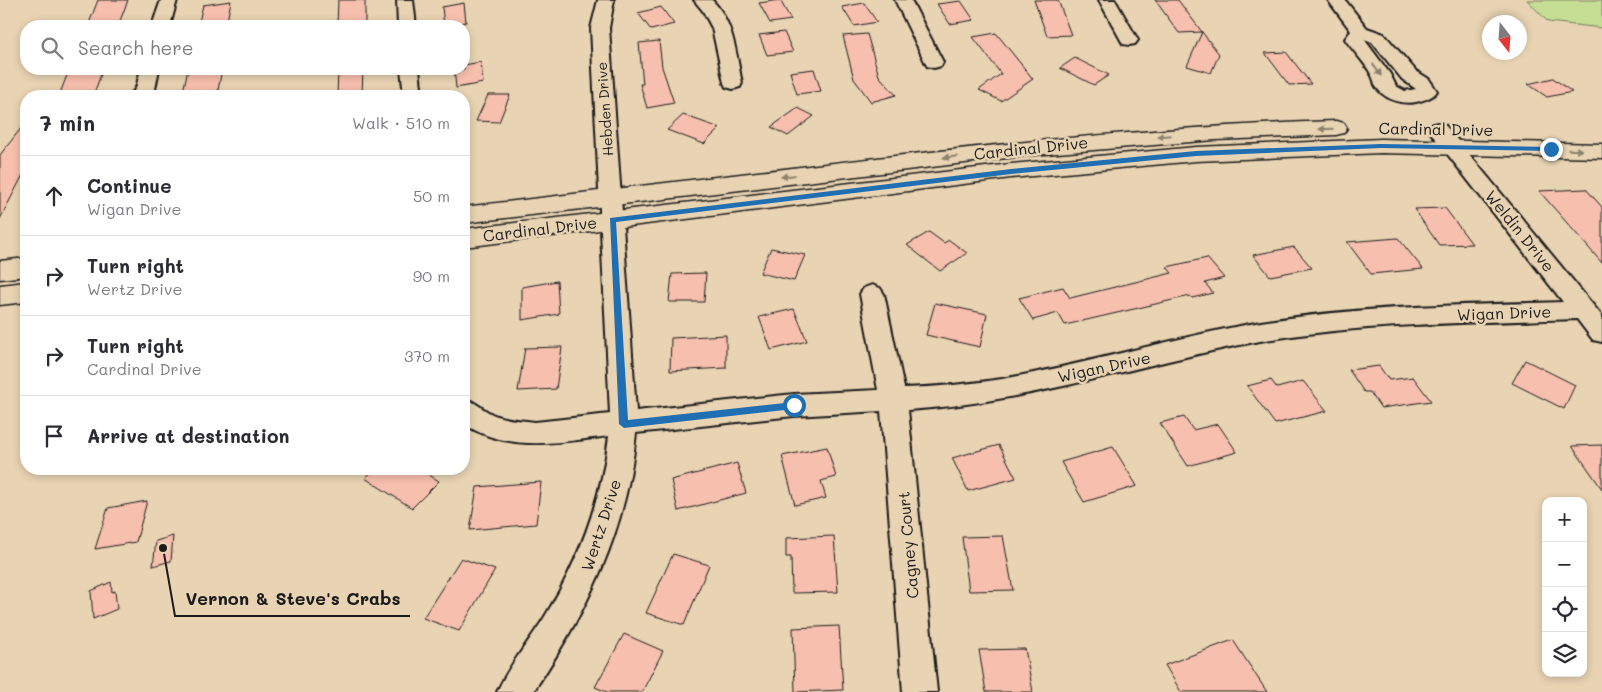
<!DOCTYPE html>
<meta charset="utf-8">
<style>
body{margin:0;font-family:Mali,sans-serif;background:#f7f7f7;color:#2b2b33}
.controls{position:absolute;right:15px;bottom:15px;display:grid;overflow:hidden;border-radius:10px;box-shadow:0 2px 8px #0003}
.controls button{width:45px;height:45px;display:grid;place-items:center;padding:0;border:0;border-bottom:1px solid #e1e1e2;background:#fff;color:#2b2b33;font:25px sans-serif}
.compass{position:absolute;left:1482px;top:15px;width:45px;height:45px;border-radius:50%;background:#fff;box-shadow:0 2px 8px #0003;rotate:163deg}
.stop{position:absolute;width:15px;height:15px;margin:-11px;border:4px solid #1f6fb2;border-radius:50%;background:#fff}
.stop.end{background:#1f6fb2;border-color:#fff;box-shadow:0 1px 5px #0008}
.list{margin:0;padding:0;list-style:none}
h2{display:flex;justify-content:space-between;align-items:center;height:65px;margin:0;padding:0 20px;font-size:21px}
h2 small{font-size:16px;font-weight:400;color:#7c7c81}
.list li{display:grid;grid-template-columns:32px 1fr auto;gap:15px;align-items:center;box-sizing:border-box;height:80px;padding:0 20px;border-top:1px solid #e1e1e2}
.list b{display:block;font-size:19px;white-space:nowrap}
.list p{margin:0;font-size:16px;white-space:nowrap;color:#7c7c81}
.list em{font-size:16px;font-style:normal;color:#7c7c81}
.icon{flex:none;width:28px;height:28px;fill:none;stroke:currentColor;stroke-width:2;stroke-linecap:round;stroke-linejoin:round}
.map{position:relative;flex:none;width:1602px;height:692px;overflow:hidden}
.search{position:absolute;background:#fff;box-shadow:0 2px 8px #0003;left:20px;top:20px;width:450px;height:55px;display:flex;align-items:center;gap:12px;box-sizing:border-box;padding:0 18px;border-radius:20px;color:#7c7c81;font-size:19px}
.panel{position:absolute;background:#fff;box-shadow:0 2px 8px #0003;left:20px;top:90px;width:450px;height:385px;border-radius:20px}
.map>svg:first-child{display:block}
.green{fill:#c5de94;stroke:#707d58}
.building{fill:#f7bfad;stroke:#1c1c1c}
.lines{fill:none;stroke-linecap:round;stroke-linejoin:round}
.minor-casing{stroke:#1c1c1c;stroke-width:4}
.major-casing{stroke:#1c1c1c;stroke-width:3}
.minor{fill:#e8d3b2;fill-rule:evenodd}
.major{fill:#e8d3b2;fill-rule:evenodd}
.oneway{fill:#8c816e}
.route{fill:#1f6fb2}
.labels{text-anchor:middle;stroke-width:5;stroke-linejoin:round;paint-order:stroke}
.far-street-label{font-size:14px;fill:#1c1c1c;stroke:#e8d3b2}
.street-label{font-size:16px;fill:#1c1c1c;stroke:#e8d3b2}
.leader{fill:none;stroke:#1c1c1c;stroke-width:2}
.callout-dot{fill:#1c1c1c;stroke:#e8d3b2;stroke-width:2}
.callout-label{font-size:18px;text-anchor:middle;font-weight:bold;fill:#1c1c1c;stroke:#e8d3b2;stroke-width:5;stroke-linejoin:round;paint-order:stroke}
</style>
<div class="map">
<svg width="1602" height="692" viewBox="0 0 1602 692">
<rect width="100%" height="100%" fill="#e8d3b2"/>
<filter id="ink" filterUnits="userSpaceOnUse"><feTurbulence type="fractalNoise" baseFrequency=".02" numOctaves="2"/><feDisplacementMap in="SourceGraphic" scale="10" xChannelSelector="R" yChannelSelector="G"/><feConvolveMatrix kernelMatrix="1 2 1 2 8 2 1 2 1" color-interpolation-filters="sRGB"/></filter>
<g filter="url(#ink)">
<!-- green -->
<path class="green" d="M 1527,0 L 1602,0 L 1602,28 L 1548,22 Z"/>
<!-- building -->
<path class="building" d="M 98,0 L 128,0 L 118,26 L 88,26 Z
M 338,0 L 365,0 L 365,26 L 337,26 Z
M 780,0 L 791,20 L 770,23 L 759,3 Z
M 1034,0 L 1058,0 L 1071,35 L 1047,36 Z
M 1155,0 L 1178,0 L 1202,32 L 1179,33 Z
M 231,1 L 226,26 L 198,26 L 203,5 Z
M 961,1 L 974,20 L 950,24 L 937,4 Z
M 464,3 L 466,22 L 444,26 L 442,7 Z
M 864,3 L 877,22 L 854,26 L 842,7 Z
M 661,7 L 674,24 L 651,30 L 638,13 Z
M 784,32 L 793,52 L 767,55 L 759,35 Z
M 1202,32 L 1219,54 L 1211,73 L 1187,66 Z
M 996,33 L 1033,79 L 1001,101 L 979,90 L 1001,74 L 973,37 Z
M 867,34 L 879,76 L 896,95 L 871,102 L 854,79 L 843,36 Z
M 659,41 L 662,67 L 674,103 L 647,108 L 640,84 L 643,84 L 639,43 Z
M 1286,52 L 1311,84 L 1289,85 L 1265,53 Z
M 1075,58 L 1109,75 L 1094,85 L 1060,68 Z
M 481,62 L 483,83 L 456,88 L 454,69 L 464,69 L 464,65 Z
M 76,69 L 103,69 L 93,96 L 59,96 L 69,70 Z
M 188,69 L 222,69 L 217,96 L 182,96 Z
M 338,69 L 363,69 L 362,96 L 337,96 Z
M 814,69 L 821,91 L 797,94 L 790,72 Z
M 1553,78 L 1572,92 L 1547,97 L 1528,84 Z
M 488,95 L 510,95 L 499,122 L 476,121 Z
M 798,108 L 814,116 L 788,136 L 771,127 Z
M 683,115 L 720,128 L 704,144 L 667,130 Z
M 26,122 L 26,169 L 0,219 L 0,155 Z
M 1586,189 L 1602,207 L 1602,263 L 1539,191 Z
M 1445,208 L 1472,244 L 1439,245 L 1414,209 Z
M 929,232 L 944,243 L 949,240 L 967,253 L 940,271 L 907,245 Z
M 1398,238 L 1423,269 L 1371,274 L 1347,242 Z
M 1294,247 L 1312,268 L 1270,276 L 1253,255 Z
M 771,248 L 805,255 L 794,281 L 760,273 Z
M 1207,258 L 1224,278 L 1205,283 L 1213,293 L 1192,298 L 1190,296 L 1065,325 L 1058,313 L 1033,320 L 1019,298 L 1063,287 L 1070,298 L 1172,273 L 1167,267 Z
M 706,273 L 704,302 L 669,302 L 672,274 Z
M 557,281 L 559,314 L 522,320 L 522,287 Z
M 935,303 L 987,314 L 980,347 L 926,335 Z
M 794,309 L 807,341 L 771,350 L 759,317 Z
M 726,335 L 726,368 L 670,371 L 671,338 Z
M 562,347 L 556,389 L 518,391 L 525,348 Z
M 1525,360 L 1575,385 L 1564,409 L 1512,383 Z
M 1379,366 L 1389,380 L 1413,377 L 1431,401 L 1381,408 L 1370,392 L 1364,392 L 1349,370 Z
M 1271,380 L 1277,388 L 1303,381 L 1327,411 L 1275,424 L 1247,386 Z
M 1184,417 L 1193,430 L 1218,424 L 1237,452 L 1188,466 L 1160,423 Z
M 999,445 L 1016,478 L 968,491 L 952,458 Z
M 1602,445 L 1602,489 L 1572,446 Z
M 827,447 L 836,477 L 821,481 L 826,498 L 795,505 L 782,456 Z
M 1113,447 L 1137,486 L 1084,502 L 1061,462 Z
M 737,463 L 746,493 L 678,511 L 671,480 Z
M 375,469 L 419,469 L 439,481 L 412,508 L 365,478 Z
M 541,482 L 536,524 L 470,530 L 477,487 Z
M 147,501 L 136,542 L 95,549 L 108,508 Z
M 173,536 L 171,561 L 153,566 L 156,541 Z
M 834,536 L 838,592 L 792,593 L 791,557 L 786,557 L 786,538 Z
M 1003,536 L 1013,590 L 969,591 L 962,537 Z
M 673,554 L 709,565 L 684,625 L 646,613 Z
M 461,558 L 495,570 L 459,631 L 423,618 Z
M 111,582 L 112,592 L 115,591 L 117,609 L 93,619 L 91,591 Z
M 839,626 L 843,690 L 795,692 L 793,628 Z
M 624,634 L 663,651 L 642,692 L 607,692 L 595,687 Z
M 1233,640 L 1267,692 L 1181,692 L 1165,665 Z
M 1025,649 L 1033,692 L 986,692 L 979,650 Z"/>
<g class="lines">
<defs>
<path id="minor" d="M 161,0 L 177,0 L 170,26 L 152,26 Z
M 397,0 L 413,0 L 416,26 L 398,26 Z
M 598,0 L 614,0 L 609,28 L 636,411 L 794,394 L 878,390 L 860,294 L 864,288 L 872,285 L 880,288 L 884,294 L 904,388 C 937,387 969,384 1002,379 C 1089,364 1174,337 1261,322 C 1361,306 1462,305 1563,302 L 1431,133 L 1428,129 L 1431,125 L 1438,123 L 1445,125 L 1602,316 L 1602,342 L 1593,340 L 1577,319 C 1472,323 1365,323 1260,341 C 1142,363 1028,403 908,410 L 937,692 L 903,692 L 881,411 L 794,416 L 636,433 C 627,531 587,611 533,692 L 497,692 C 509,665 529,642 544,618 C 579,561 601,502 609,436 C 560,442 509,453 464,424 L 464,398 C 474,401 482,409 492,414 C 505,420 521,420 535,422 L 610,414 L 591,28 Z
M 694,0 L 712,0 C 734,22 736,54 742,83 L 740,87 L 733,89 L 726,87 L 724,83 L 712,28 L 703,11 Z
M 895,0 L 911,0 L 943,62 L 941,66 L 934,68 L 927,66 Z
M 1099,0 L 1115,0 L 1138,40 L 1135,44 L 1129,45 L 1123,44 Z
M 1328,0 L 1345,0 L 1367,28 L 1384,34 L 1416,71 L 1429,79 L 1437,91 C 1432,98 1424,100 1416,102 C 1401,105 1383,99 1375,85 C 1374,81 1373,77 1371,74 C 1364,61 1353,51 1345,39 L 1351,31 ZM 1364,39 L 1372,42 L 1402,79 L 1416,89 L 1405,91 L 1396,86 L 1390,74 Z
M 141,69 L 159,69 L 155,89 L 149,96 L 130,96 L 136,88 Z
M 401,69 L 419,69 L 422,96 L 404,96 Z"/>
<path id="major" d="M 1336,121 L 1344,123 L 1347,128 L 1344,133 L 1336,135 L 1215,140 L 1033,155 L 464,223 L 464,207 C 573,194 683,181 792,168 C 973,146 1154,127 1336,121 Z
M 1381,139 L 1602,144 L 1602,158 L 1381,153 L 1196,161 L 1011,178 L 464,247 L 464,229 L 1011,164 L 1196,147 Z
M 26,258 L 26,276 L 0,279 L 0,261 Z
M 26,282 L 26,302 L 0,305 L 0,285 Z"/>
</defs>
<!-- minor casing -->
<use href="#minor" class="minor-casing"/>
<!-- major casing -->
<use href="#major" class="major-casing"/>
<!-- minor -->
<use href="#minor" class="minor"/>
<!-- major -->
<use href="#major" class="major"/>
</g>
<!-- one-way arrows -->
<defs><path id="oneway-solid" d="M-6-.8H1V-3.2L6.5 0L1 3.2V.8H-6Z" transform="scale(1.25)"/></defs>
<g class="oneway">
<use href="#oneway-solid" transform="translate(1377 70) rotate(54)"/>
<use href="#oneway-solid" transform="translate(1326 129) rotate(179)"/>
<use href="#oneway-solid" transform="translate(1164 136) rotate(175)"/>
<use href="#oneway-solid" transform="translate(1575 150) rotate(2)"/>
<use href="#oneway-solid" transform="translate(950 157) rotate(174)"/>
<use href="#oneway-solid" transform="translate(788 176) rotate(173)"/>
</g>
</g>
<!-- route -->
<path class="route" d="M 1381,144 L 1551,147 L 1554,149 L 1551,151 L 1381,148 L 1196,156 L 1011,174 L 616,222 L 628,420 L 794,402 L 799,405 L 794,409 L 624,428 L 619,424 L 610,218 L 1011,169 L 1196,151 Z"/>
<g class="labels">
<!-- far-street labels -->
<g class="far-street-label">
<text transform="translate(605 109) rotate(-94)" y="5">Hebden Drive</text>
</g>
<!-- street labels -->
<g class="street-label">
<text transform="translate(1436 129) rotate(1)" y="6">Cardinal Drive</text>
<text transform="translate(1031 148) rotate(-6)" y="6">Cardinal Drive</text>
<text transform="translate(540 229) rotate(-7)" y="6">Cardinal Drive</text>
<text transform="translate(1520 231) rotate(51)" y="6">Weldin Drive</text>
<text transform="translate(1504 313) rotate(-2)" y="6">Wigan Drive</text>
<text transform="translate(1104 367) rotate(-12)" y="6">Wigan Drive</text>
<text transform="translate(601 525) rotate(-72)" y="6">Wertz Drive</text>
<text transform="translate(908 545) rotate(-95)" y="6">Cagney Court</text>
</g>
</g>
<!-- callouts -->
<path class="leader" d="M163 548L175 616H410"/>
<circle class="callout-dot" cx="163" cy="548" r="5"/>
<g class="callout-label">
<text x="293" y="605">Vernon &amp; Steve's Crabs</text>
</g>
</svg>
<div class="controls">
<button>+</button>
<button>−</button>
<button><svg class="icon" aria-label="locate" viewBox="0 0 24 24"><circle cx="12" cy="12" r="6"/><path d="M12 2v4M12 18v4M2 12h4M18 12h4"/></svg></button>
<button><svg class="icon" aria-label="layers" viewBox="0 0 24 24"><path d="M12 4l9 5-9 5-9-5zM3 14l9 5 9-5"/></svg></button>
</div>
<svg class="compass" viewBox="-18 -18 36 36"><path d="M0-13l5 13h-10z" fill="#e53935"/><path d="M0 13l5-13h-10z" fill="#7c7c81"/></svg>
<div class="stop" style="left:794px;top:405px"></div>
<div class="stop end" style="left:1551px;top:149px"></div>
<div class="search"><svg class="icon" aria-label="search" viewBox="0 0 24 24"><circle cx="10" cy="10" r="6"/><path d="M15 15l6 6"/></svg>Search here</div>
<section class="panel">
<h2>7 min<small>Walk · 510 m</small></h2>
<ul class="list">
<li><svg class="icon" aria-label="ahead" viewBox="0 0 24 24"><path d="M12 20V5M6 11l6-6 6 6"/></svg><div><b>Continue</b><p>Wigan Drive</p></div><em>50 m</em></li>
<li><svg class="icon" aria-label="right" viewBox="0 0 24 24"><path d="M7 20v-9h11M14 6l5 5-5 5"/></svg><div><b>Turn right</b><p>Wertz Drive</p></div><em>90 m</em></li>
<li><svg class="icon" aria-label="right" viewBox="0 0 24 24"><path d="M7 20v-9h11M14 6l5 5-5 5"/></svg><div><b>Turn right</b><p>Cardinal Drive</p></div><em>370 m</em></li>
<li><svg class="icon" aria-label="arrive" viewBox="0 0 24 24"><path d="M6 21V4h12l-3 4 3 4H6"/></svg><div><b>Arrive at destination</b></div></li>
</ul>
</section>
</div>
